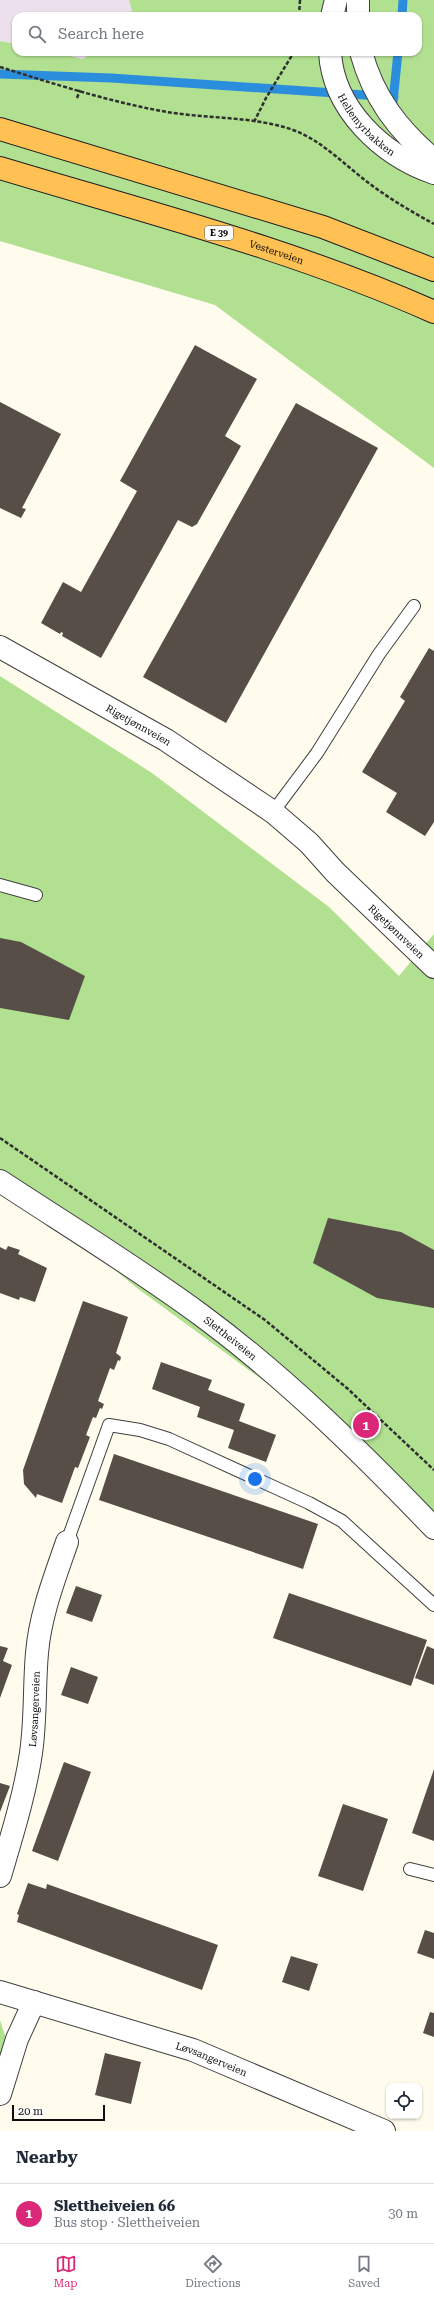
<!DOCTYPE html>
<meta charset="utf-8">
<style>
body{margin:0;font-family:"Roboto Serif",serif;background:#f6f6f7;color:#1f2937}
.controls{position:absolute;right:12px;bottom:12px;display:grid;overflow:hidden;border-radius:8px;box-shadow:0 1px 3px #0004}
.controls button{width:36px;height:36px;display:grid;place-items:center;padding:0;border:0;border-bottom:1px solid #e0e1e3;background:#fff;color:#1f2937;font:20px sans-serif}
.scale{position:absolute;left:12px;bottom:10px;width:93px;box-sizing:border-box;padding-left:4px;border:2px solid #0d0d0d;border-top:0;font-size:11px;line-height:14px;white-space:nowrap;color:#0d0d0d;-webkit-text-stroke:3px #fff;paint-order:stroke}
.you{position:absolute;left:255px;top:1479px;width:14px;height:14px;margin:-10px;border:3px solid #fff;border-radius:50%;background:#1a73e8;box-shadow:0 0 0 6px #1a73e833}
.badge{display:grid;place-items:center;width:26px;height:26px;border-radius:50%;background:#db2777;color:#fff;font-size:13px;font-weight:700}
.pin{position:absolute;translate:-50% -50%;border:2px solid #fff;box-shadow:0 1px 4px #0006}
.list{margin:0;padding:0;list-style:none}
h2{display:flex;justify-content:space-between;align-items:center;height:52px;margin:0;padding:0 16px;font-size:17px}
h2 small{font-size:13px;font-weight:400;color:#747a83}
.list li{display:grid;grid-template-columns:26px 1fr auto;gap:12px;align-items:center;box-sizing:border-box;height:60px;padding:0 16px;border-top:1px solid #e0e1e3}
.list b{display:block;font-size:15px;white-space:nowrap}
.list p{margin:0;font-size:13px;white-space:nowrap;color:#747a83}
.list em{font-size:13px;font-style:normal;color:#747a83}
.icon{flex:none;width:22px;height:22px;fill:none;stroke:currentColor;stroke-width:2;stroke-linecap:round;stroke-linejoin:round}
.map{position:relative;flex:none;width:434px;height:2131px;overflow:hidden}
.search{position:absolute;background:#fff;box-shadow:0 1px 3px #0004;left:12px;right:12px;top:12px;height:44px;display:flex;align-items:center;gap:10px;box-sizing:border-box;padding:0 14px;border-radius:12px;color:#747a83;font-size:15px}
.sheet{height:112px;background:#fff}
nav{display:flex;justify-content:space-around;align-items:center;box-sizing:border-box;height:56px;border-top:1px solid #e0e1e3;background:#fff;font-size:11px;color:#747a83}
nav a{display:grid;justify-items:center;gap:2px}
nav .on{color:#db2777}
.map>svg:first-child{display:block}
.industrial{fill:#ece0ed}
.forest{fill:#b1e090}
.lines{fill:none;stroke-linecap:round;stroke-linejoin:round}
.stream{stroke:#2b8edc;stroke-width:9}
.building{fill:#574e48}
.service-casing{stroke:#404040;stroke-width:14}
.minor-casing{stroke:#404040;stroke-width:24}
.tertiary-casing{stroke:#404040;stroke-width:24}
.trunk-casing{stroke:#1e1e1e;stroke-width:24}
.path{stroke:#2f2f2f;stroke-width:2.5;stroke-dasharray:4 2;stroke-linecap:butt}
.service{stroke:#fff;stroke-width:12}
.minor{stroke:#fff;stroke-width:22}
.tertiary{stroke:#fff;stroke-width:22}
.trunk{stroke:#ffc154;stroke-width:22}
.labels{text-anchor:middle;stroke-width:4;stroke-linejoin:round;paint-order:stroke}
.shield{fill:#fff;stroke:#565656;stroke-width:1}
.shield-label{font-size:9px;font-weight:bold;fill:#0d0d0d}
.street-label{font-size:10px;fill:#0d0d0d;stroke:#fff}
</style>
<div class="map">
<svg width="434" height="2131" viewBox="0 0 434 2131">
<rect width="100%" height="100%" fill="#fffced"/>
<!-- industrial -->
<path class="industrial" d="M 0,0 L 129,0 L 133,16 L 16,16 L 16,44 L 0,41 Z
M 52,52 L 92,52 L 83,59 Z"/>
<!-- forest -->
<path class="forest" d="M 129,0 L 434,0 L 434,468 L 215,305 L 0,241 L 0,41 L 16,44 L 16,52 L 52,52 L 83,59 L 92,52 L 418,52 L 418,16 L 133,16 Z
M 0,676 L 152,773 L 329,907 L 399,976 L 434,934 L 434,1527 L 283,1395 L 137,1288 L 0,1176 Z
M 0,2020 L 10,2051 L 0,2092 Z"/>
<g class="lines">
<!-- stream -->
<path class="stream" d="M 402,16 L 403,0
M 0,74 L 111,78 L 394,97
M 393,102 L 398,52"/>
</g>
<!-- building -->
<path class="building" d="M 195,345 L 257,379 L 225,436 L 241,446 L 197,524 L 192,527 L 178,520 L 101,658 L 62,636 L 63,633 L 61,632 L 60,634 L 41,623 L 63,582 L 81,592 L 137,491 L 120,481 Z
M 0,402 L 61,434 L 22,508 L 26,509 L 21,518 L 0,508 Z
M 296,403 L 378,448 L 226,723 L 143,677 Z
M 429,648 L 434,651 L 434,822 L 425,836 L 386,812 L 397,793 L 362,772 L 405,701 L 400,697 Z
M 0,938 L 21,942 L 85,976 L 69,1020 L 0,1008 Z
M 328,1218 L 401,1232 L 434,1250 L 434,1308 L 377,1298 L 313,1263 Z
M 8,1246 L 20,1250 L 18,1254 L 47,1268 L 35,1302 L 20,1297 L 19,1300 L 0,1293 L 0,1247 L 6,1250 Z
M 83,1301 L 128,1317 L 116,1353 L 121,1357 L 120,1361 L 118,1360 L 114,1370 L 110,1368 L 98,1401 L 104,1404 L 102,1409 L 100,1408 L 96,1418 L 93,1417 L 86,1435 L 90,1437 L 78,1468 L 75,1467 L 62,1503 L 37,1494 L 36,1498 L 24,1484 L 23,1470 Z
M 161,1362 L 212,1380 L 208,1390 L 245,1404 L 239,1421 L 276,1435 L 266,1462 L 228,1448 L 234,1430 L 197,1417 L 200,1407 L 152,1389 Z
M 114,1454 L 318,1524 L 303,1569 L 99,1500 Z
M 76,1586 L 102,1595 L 92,1622 L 66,1613 Z
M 289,1593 L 427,1640 L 411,1686 L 273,1638 Z
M 0,1646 L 8,1648 L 3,1661 L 12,1665 L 0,1698 Z
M 427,1646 L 434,1649 L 434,1685 L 415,1678 Z
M 71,1667 L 98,1677 L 88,1704 L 61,1695 Z
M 64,1762 L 91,1772 L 58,1861 L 32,1851 Z
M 434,1769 L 434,1841 L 412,1833 Z
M 0,1783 L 10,1786 L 0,1812 Z
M 343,1804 L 388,1819 L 363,1891 L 318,1876 Z
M 28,1883 L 46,1889 L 47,1884 L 218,1945 L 202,1990 L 17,1922 L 19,1915 L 17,1914 Z
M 425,1930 L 434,1933 L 434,1959 L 417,1953 Z
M 291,1956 L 318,1964 L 309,1991 L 282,1982 Z
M 430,2012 L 434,2013 L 434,2037 L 423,2033 Z
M 105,2053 L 141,2062 L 131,2104 L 95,2095 Z"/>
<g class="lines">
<defs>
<path id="service" d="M 273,812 L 317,753 L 379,654 L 414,606
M 0,885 L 36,895
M 67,1542 L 109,1425 L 140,1430 L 169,1439 L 309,1503 L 342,1521 L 434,1605
M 410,1869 L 434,1875"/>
<g id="minor">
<path id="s1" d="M 0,1876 C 12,1835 25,1794 31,1753 C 36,1719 34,1686 37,1653 C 40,1615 55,1577 67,1542"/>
<path id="s2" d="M 0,1992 L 193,2050 L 384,2131"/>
<path d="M 0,2094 L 17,2039 L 34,2002"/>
</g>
<g id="tertiary">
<path d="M 358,0 L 358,16"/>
<path d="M 332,16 L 336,0"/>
<path id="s3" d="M 330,52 C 333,109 382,155 434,173"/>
<path d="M 361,52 C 373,97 398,130 434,160"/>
<path id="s4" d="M 0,647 L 166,740 L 273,812 L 309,843 L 335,872 L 434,967"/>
<path id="s5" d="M 0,1181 C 67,1225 136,1267 201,1315 C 285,1377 361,1452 434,1528"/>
</g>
<g id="trunk">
<path d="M 0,129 L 323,227 L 434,270"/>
<path id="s6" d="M 0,168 C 146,212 295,250 434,312"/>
</g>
</defs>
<!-- service casing -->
<use href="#service" class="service-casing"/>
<!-- minor casing -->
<use href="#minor" class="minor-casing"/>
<!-- tertiary casing -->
<use href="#tertiary" class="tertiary-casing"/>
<!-- trunk casing -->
<use href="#trunk" class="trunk-casing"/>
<!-- path -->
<path class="path" d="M 299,16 L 300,0
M 0,67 C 55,84 110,102 167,112 C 209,119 256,116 296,131 C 323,142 346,166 370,184 C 390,199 412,212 434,224
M 77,98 L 80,90
M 254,122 L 266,98 L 294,52
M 0,1138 L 265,1320 L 348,1389 L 434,1470"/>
<!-- service -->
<use href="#service" class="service"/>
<!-- minor -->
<use href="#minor" class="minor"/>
<!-- tertiary -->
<use href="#tertiary" class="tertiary"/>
<!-- trunk -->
<use href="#trunk" class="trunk"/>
</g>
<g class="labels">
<!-- shield labels -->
<rect class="shield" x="205" y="226" width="28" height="14" rx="3"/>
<g class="shield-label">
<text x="219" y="236">E 39</text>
</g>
<!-- street labels -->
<g class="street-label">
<text dy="4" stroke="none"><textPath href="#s3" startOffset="84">Hellemyrbakken</textPath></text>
<text dy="4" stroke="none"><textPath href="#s6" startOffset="289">Vesterveien</textPath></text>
<text dy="4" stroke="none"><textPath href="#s4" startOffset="159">Rigetjønnveien</textPath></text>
<text dy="4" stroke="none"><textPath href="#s4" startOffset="491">Rigetjønnveien</textPath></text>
<text dy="4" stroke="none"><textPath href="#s5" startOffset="279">Slettheiveien</textPath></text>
<text dy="4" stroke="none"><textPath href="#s1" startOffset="171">Løvsangerveien</textPath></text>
<text dy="4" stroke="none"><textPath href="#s2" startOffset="222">Løvsangerveien</textPath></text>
</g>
</g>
</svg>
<div class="controls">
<button><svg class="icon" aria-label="locate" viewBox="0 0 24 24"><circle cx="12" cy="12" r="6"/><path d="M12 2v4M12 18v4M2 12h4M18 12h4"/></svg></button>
</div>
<div class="scale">20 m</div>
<div class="you"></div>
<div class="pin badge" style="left:366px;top:1425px">1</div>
<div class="search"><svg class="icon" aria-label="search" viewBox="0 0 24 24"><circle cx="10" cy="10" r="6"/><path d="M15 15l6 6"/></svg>Search here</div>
</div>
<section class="sheet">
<h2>Nearby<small></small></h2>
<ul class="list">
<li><span class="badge">1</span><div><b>Slettheiveien 66</b><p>Bus stop · Slettheiveien</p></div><em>30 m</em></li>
</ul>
</section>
<nav>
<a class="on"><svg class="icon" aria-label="map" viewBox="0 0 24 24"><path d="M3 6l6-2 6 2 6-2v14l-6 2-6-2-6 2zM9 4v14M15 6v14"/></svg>Map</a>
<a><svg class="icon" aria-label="directions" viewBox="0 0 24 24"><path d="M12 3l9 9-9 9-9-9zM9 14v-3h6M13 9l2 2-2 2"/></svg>Directions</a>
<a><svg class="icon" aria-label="saved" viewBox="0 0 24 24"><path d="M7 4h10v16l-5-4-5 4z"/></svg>Saved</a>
</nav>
